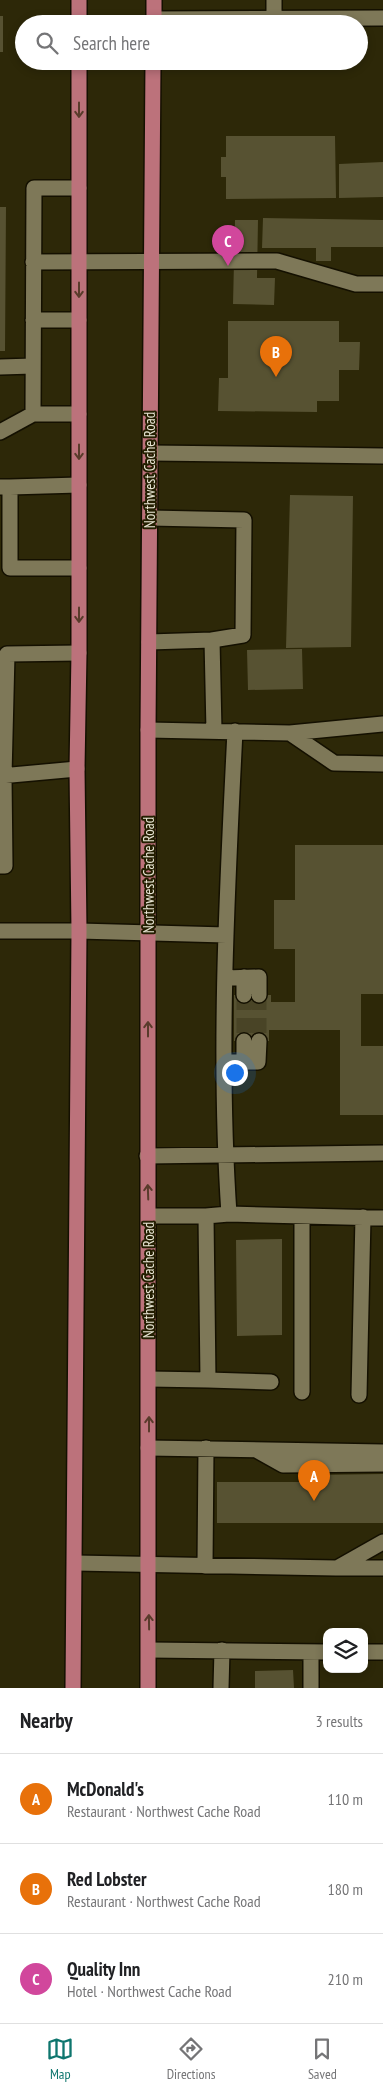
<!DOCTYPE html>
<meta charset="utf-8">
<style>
body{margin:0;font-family:"PT Sans Narrow",sans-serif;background:#f6f6f6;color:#202124}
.controls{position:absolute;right:15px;bottom:15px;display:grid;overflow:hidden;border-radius:10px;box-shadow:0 2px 8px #0003}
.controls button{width:45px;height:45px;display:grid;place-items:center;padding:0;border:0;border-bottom:1px solid #e0e0e0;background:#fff;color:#202124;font:25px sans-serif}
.you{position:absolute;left:234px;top:1072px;width:18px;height:18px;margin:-12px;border:4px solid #fff;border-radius:50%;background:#1a73e8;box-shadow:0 0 0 8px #1a73e833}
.badge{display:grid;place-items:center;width:32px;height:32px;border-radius:50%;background:#0f766e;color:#fff;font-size:16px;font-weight:700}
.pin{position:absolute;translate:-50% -41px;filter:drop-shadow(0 1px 2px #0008)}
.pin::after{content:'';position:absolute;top:26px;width:18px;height:15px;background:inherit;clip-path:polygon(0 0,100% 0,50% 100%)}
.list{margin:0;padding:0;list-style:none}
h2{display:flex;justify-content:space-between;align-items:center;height:65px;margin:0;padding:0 20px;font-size:21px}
h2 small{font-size:16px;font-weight:400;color:#757577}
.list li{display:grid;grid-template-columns:32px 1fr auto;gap:15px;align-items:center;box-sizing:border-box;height:90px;padding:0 20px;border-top:1px solid #e0e0e0}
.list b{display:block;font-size:19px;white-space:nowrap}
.list p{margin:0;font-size:16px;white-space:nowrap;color:#757577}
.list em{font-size:16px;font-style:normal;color:#757577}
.icon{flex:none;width:28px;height:28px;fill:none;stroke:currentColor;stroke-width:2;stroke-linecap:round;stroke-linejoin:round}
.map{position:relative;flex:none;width:383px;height:1688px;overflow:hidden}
.search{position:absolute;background:#fff;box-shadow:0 2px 8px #0003;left:15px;right:15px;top:15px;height:55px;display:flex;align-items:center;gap:12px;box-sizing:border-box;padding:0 18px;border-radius:28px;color:#757577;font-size:19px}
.sheet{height:335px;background:#fff}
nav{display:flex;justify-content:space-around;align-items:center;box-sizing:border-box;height:70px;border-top:1px solid #e0e0e0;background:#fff;font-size:14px;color:#757577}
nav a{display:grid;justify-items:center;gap:2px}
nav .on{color:#0f766e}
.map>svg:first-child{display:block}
.building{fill:#575232}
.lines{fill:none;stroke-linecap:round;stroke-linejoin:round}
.minor-tunnel{stroke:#494426;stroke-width:15;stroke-dasharray:15 8;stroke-linecap:butt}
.minor-casing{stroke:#141000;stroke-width:18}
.major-casing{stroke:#141000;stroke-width:18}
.minor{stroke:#7e7858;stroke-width:15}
.major{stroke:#bc727b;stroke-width:15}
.oneway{stroke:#593b2b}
.labels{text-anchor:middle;stroke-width:4;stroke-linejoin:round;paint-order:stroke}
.street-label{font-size:15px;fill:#e8e5d3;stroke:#231e00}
</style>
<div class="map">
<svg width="383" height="1688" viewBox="0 0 383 1688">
<rect width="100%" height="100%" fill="#2d2808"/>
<!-- building -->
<path class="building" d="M 0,16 L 3,16 L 3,52 L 0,52 Z
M 226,136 L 335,136 L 336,198 L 226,199 L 226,177 L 221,177 L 221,157 L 226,157 Z
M 383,162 L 383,197 L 339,198 L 339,164 Z
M 0,207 L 6,207 L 5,351 L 0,351 Z
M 263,218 L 383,220 L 383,247 L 331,247 L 331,261 L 316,261 L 316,248 L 262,248 Z
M 235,220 L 258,220 L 257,278 L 275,278 L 274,305 L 233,304 Z
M 228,321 L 339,321 L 339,342 L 360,342 L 359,370 L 339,370 L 339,401 L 317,401 L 317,412 L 218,411 L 219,378 L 228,378 Z
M 290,495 L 353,496 L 351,647 L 286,648 Z
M 302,649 L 303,689 L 248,690 L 247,650 Z
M 295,845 L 383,845 L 383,994 L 361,994 L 361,1046 L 383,1046 L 383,1115 L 340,1115 L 340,1030 L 269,1030 L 269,1041 L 234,1041 L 234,995 L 271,995 L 271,1002 L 295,1002 L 295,949 L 274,949 L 274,900 L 295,900 Z
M 282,1239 L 282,1335 L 237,1336 L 236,1240 Z
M 383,1474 L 383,1523 L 217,1523 L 217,1482 L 308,1482 L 308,1475 Z
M 293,1670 L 294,1688 L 255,1688 L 255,1671 Z"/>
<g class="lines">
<!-- minor-tunnel -->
<path class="minor-tunnel" d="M 244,995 L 244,1041
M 259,995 L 259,1041"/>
<defs>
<path id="minor" d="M 274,0 L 274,18
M 154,19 L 383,18
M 79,188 L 34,188 L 33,414 L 79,414
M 33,262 L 277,261 L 356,284 L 383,284
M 33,320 L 79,320
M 0,367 L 33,366
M 0,432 L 33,414
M 150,453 L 383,456
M 0,487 L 10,487 L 10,568 L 79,568
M 10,487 L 79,485
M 150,518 L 244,520 L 243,635 L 212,640 L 214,731
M 149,642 L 212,640
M 148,730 L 290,733 L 383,724
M 290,733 L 334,763 L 383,764
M 0,776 L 77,769
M 0,866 L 5,866 L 4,776 L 7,654 L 79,653
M 0,931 L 79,931 L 226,935
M 244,977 L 244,995
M 225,978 L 259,977 L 259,995
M 244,1041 L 244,1062
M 225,1062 L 258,1062 L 259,1041
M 147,1156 L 383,1153
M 229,1214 L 383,1218
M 149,1216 L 206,1216 L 208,1380 L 149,1379
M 206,1216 L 229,1214 C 218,1053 227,892 235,731
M 302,1216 L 302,1392
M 208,1380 L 271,1382
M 359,1395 L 363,1217
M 148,1448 L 383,1452
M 258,1451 L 283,1465 L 383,1464
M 75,1563 L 336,1568 L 383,1568
M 205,1566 L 206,1448
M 337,1568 L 383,1542
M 149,1650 L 327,1652
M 364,1652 L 383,1652
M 221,1688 L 222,1650
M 311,1688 L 311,1652"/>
<path id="major" d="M 79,0 L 79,24
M 154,24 L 154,0
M 73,1688 L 79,931 L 77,769 L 79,653 L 79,61
M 148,1688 L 148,730 L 153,61"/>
</defs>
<!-- minor casing -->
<use href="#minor" class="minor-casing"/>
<!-- major casing -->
<use href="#major" class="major-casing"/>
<!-- minor -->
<use href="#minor" class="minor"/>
<!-- major -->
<use href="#major" class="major"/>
</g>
<!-- one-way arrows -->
<defs><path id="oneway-shaft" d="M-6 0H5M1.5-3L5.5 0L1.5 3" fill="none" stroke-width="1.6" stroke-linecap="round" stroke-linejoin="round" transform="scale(1.25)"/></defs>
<g class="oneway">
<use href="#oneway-shaft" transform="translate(79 110) rotate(90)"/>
<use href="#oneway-shaft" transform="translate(79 290) rotate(90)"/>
<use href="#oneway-shaft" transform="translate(79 452) rotate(90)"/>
<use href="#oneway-shaft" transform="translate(79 615) rotate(90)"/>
<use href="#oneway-shaft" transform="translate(148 1029) rotate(-90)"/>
<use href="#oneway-shaft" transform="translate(148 1192) rotate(-92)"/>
<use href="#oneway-shaft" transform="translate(149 1424) rotate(-90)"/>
<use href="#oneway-shaft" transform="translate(149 1622) rotate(-91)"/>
</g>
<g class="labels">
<!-- street labels -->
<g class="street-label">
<text transform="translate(150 470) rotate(-90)" y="5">Northwest Cache Road</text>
<text transform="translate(149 875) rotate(-90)" y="5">Northwest Cache Road</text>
<text transform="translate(149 1280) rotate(-90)" y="5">Northwest Cache Road</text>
</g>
</g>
</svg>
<div class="controls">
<button><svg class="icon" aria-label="layers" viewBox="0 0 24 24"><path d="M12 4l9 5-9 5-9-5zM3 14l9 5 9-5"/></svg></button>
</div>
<div class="you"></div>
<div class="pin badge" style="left:314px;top:1501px;background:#e8710a">A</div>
<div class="pin badge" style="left:276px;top:377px;background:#e8710a">B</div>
<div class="pin badge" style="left:228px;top:266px;background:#d1479c">C</div>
<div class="search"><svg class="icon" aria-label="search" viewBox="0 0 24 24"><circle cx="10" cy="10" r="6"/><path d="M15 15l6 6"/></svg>Search here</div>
</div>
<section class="sheet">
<h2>Nearby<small>3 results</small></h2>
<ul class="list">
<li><span class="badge" style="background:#e8710a">A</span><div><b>McDonald's</b><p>Restaurant · Northwest Cache Road</p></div><em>110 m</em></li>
<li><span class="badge" style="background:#e8710a">B</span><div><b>Red Lobster</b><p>Restaurant · Northwest Cache Road</p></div><em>180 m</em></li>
<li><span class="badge" style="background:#d1479c">C</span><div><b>Quality Inn</b><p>Hotel · Northwest Cache Road</p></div><em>210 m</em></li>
</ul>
</section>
<nav>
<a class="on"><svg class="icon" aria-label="map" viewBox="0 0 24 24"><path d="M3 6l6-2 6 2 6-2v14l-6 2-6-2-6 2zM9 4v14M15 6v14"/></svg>Map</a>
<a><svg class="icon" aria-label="directions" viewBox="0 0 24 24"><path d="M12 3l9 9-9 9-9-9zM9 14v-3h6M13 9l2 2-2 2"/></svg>Directions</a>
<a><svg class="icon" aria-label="saved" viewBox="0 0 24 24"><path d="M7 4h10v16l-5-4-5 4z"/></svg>Saved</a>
</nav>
